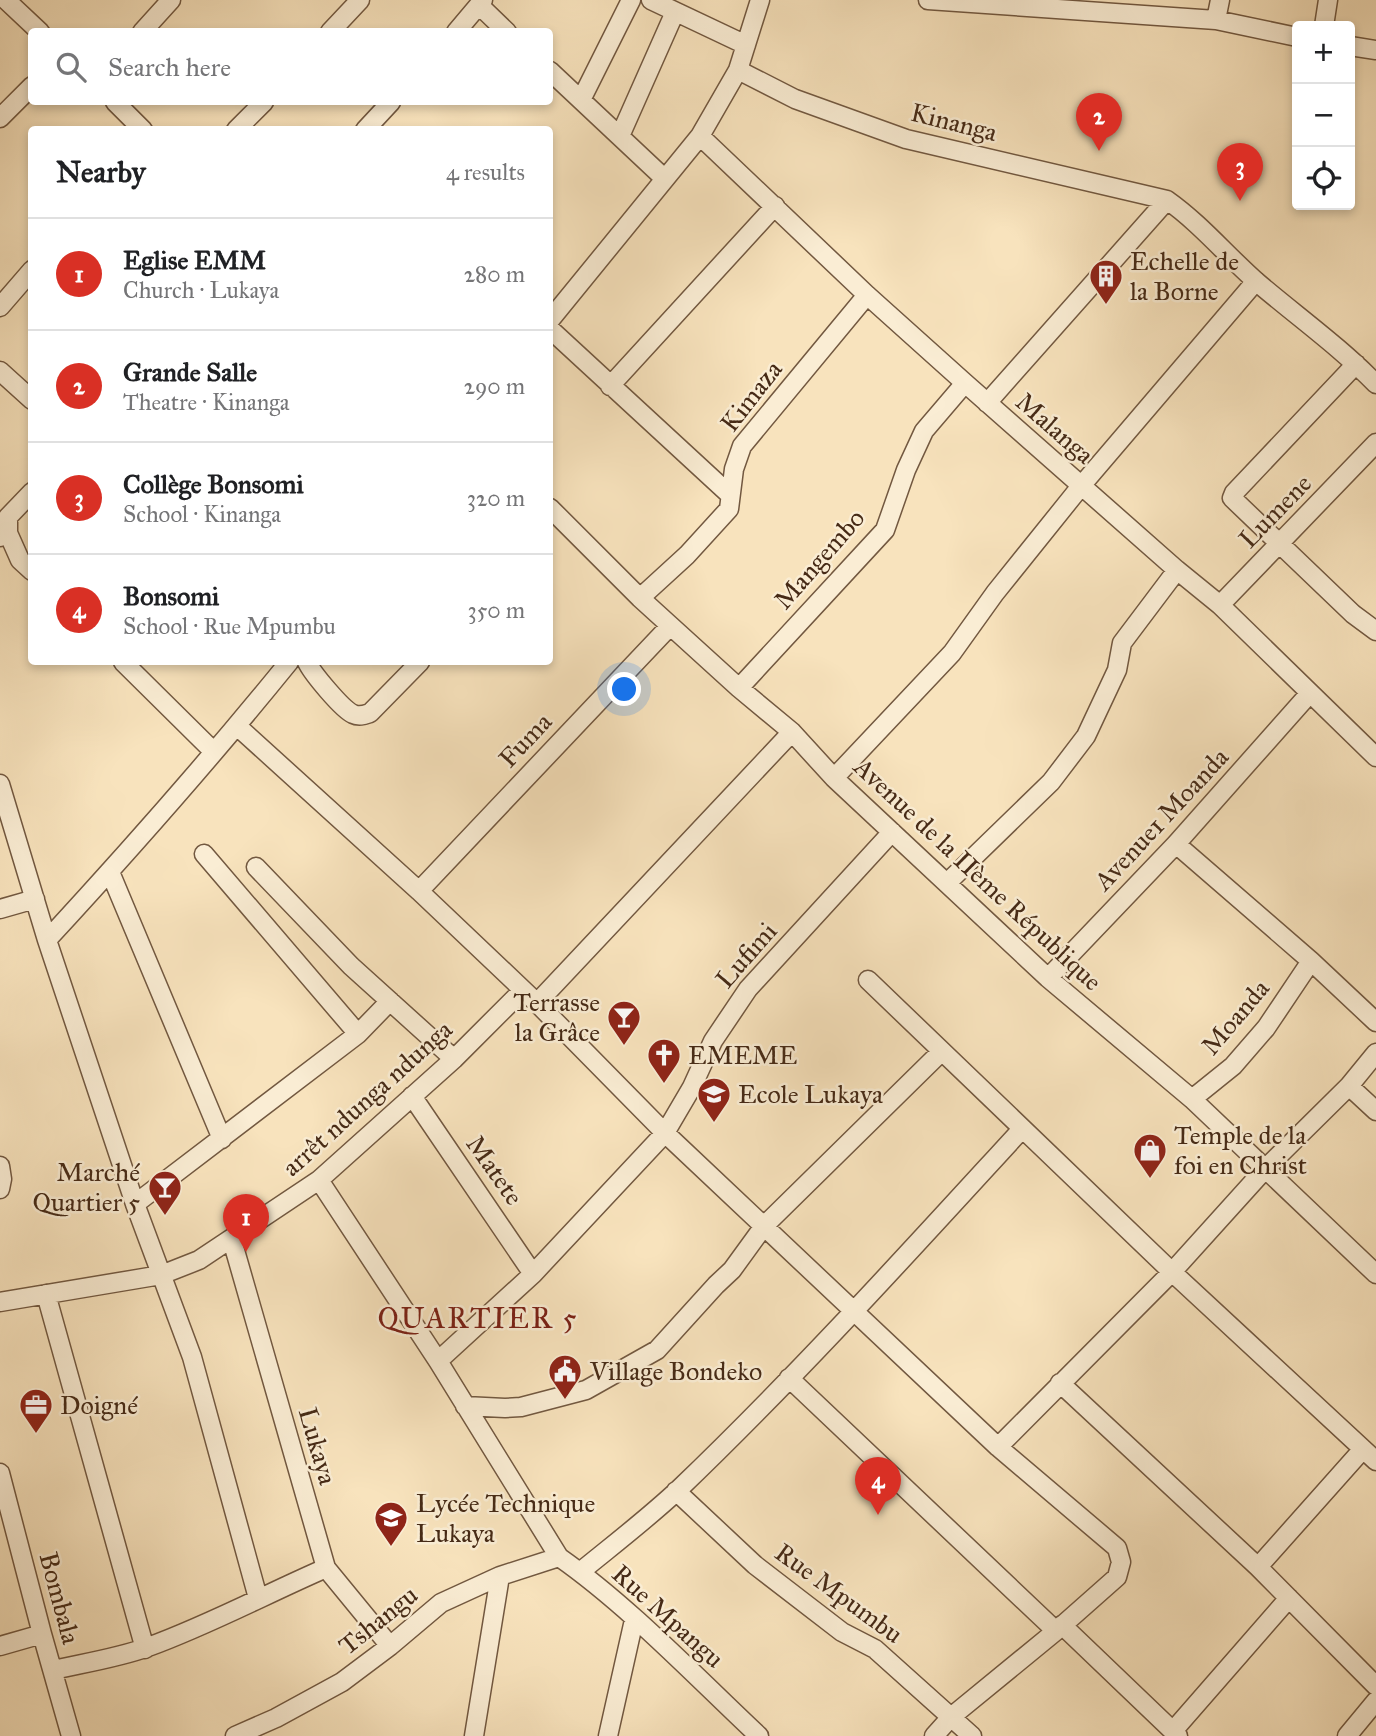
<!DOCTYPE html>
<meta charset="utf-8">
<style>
body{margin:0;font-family:"IM FELL Great Primer",serif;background:#f6f6f6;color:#202124}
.controls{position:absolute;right:21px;top:21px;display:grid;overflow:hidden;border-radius:7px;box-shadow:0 4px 10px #0003}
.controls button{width:63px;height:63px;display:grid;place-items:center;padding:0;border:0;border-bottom:2px solid #e0e0e0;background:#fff;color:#202124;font:35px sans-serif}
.you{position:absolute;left:625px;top:690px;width:24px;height:24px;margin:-18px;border:5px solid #fff;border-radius:50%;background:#1a73e8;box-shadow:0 0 0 10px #1a73e833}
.badge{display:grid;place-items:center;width:46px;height:46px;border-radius:50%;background:#d93025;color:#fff;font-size:23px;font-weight:700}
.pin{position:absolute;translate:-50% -58px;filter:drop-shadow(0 2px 4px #0008)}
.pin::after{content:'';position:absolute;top:37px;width:24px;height:21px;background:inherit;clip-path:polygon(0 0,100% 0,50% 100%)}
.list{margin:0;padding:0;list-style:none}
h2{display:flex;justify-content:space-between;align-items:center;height:91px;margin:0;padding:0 28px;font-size:30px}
h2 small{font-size:23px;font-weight:400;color:#757577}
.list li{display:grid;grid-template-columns:46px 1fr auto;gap:21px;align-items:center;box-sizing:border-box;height:112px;padding:0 28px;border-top:2px solid #e0e0e0}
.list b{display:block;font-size:26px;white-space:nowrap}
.list p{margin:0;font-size:23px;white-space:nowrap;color:#757577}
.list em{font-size:23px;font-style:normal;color:#757577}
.icon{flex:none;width:38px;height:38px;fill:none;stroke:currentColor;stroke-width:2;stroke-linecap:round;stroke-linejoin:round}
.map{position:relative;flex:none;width:1376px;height:1736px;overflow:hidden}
.search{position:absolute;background:#fff;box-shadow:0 4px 10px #0003;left:28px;top:28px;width:525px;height:77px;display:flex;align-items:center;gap:18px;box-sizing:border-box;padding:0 24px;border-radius:7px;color:#757577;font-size:26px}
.panel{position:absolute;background:#fff;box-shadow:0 4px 10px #0003;left:28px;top:126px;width:525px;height:539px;border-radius:7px}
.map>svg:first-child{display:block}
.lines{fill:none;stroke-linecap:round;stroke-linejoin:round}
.minor-casing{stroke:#725840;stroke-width:21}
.minor{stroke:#faedd4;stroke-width:18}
.labels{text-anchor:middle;stroke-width:5;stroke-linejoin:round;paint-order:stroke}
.street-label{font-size:26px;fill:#462a16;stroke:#faedd4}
.poi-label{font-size:26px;fill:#462a16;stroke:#faedd4;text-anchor:start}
.quarter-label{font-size:30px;letter-spacing:2px;fill:#7a1f14;stroke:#faedd4}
</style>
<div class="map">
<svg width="1376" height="1736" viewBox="0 0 1376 1736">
<rect width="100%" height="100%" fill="#f8e3bd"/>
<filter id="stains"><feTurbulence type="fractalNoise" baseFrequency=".00286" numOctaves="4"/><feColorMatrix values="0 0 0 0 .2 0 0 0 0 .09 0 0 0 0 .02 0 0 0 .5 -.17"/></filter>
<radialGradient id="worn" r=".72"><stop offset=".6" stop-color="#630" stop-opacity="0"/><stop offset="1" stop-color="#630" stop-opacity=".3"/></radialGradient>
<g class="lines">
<defs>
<path id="minor" d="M 6,0 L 40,32
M 651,0 L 746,45
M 928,0 L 1216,20 L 1297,37
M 479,5 L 507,32
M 1216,20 L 1220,0
M 1324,26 L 1328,0
M 142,32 L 171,0
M 330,32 L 360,0
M 456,32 L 483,0
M 1350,46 L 1376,50
M 738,70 L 795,99 L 906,139 L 1167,200 C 1201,224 1227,256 1258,283 C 1298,317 1340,347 1376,384
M 550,71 L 665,179
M 581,100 L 631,0
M 115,102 L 143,130
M 0,118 L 32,86
M 236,130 L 264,102
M 365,130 L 391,102
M 620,136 L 675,12
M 700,136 L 867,295 L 965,383 L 1177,570 L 1220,605 L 1376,757
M 0,307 L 32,270
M 550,320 L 700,136 L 738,70 L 760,0
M 550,329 L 729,494
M 1356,364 L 1234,493 L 1232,498 L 1353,614 L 1376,631
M 0,371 L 32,400
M 610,386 L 775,206
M 987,403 L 1167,200
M 550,508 L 640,598 L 739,688 L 792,732 L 834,778 L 1048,978 L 1192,1099 L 1376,1274
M 8,533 L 20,560 L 32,571
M 0,537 L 8,533 L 8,517 L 32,492
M 640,598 L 687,555 L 729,509 L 734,469 L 742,446 L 867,295
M 1220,605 L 1376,443
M 123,662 L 213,751
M 307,662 C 312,673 342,709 353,714 C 359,717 364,715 370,713 L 420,662
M 739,688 L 885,530 L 906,470 L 924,431 L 965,383
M 237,726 L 419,891 L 537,1003 L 665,1133 L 998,1447 L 1117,1548 L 1121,1562 L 1117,1577 L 1056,1631 L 951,1717 L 934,1736
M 834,778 L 952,653 L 995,593 L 1081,486 L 1256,281
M 0,784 L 47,940 L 135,1204 L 192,1357 L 258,1598
M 1176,844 L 1311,961 L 1376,1022
M 204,854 L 358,1034
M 256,867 L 351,966 L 454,1059
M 110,872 L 222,1139
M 948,882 L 1051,782 L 1086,736 L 1117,670 L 1122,643 L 1177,570
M 419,891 L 670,626
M 0,909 L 35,899
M 47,940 C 130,850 212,757 289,662
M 1048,978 L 1176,844 L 1310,693
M 868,980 L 1172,1272 L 1376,1461
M 537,1003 L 792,732
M 1349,1086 L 1376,1111
M 412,1096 L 533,1274
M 1192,1099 L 1233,1066 L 1266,1028 L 1311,961
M 0,1166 L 2,1179 L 0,1189
M 319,1180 L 438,1361 L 559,1557 C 629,1606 696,1677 759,1736
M 135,1204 L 358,1034 L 390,1001
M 232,1240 L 326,1568 L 390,1646
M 46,1294 L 145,1649
M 0,1302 L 161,1275 L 199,1260 L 319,1180 L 454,1059 L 522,991
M 438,1361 L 533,1274 L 665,1133 L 692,1087 L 713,1041 L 748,989 L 892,832
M 789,1378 L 1056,1631
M 1060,1383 L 1258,1567 L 1376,1686
M 465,1406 L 505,1408 L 521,1407 L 586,1390 L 657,1350 L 716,1285 L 732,1270 L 764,1226 L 942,1051
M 998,1447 L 1172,1272 L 1265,1169 L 1349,1086 L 1376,1053
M 0,1473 L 42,1634 L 71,1736
M 676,1491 L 755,1565 L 842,1632 L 875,1649 L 972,1736
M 1258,1567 L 1363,1449
M 580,1572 C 613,1545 647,1519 678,1490 C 798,1375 910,1251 1022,1129
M 1062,1625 L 1178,1736
M 0,1646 L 42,1634
M 53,1670 C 84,1663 118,1658 148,1647 C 209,1625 266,1594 326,1568
M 1173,1731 L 1289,1598
M 235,1736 L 276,1718 L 342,1682 L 390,1646 L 441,1603 L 500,1576 L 559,1557
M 474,1736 L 500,1576
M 608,1736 L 634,1620
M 1347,1736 L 1376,1701"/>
</defs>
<!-- minor casing -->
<use href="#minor" class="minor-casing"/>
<!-- minor -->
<use href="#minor" class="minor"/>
</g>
<!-- icons -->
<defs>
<symbol id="building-pin" viewBox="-11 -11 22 30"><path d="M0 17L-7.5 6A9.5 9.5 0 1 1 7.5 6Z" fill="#8f2418" stroke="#faedd4"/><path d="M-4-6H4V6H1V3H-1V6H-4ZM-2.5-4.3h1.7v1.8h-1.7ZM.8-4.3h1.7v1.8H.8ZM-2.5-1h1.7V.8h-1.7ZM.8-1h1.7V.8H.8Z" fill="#fff"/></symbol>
<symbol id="bar-pin" viewBox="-11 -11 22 30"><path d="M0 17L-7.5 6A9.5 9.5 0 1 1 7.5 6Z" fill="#8f2418" stroke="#faedd4"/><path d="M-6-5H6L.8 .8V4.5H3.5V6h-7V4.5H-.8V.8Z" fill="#fff"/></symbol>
<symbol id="church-pin" viewBox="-11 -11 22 30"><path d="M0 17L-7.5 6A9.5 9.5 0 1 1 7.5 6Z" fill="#8f2418" stroke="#faedd4"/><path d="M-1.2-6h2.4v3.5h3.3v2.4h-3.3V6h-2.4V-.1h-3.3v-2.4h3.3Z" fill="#fff"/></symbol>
<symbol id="school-pin" viewBox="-11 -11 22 30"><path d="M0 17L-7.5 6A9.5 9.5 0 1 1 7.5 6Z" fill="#8f2418" stroke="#faedd4"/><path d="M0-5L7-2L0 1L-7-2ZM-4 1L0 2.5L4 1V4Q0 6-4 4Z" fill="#fff"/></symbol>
<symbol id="shop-pin" viewBox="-11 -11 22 30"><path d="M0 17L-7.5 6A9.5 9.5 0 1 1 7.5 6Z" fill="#8f2418" stroke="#faedd4"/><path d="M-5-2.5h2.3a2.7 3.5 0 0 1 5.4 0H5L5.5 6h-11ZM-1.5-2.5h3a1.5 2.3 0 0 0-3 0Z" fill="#fff"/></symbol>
<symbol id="civic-pin" viewBox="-11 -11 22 30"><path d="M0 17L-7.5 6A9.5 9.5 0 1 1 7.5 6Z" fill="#8f2418" stroke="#faedd4"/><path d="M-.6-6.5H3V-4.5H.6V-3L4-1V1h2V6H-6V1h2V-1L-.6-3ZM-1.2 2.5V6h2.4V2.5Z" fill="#fff"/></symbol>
<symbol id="office-pin" viewBox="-11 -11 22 30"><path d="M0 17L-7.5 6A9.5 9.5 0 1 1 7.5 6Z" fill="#8f2418" stroke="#faedd4"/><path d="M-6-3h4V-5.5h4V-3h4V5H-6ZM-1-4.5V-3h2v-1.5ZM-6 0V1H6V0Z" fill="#fff"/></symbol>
</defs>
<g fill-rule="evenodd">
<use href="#building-pin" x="1087" y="257" width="38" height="52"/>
<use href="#bar-pin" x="605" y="998" width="38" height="52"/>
<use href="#church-pin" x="645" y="1036" width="38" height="52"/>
<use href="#school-pin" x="695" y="1075" width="38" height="52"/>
<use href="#shop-pin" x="1131" y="1131" width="38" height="52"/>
<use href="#bar-pin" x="146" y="1168" width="38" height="52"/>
<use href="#civic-pin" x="546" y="1352" width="38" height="52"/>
<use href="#office-pin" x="17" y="1386" width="38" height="52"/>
<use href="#school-pin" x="372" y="1499" width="38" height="52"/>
</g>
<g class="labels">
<!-- street labels -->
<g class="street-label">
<text transform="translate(954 122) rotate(14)" y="9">Kinanga</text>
<text transform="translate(751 396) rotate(-52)" y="9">Kimaza</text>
<text transform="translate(1055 428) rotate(41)" y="9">Malanga</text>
<text transform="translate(1275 511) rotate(-46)" y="9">Lumene</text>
<text transform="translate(819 559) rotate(-49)" y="9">Mangembo</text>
<text transform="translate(525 740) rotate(-47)" y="9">Fuma</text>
<text transform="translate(1161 819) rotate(-47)" y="9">Avenue1 Moanda</text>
<text transform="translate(978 874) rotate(43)" y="9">Avenue de la IIème République</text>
<text transform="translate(746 955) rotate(-49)" y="9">Lufimi</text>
<text transform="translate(1235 1017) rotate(-50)" y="9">Moanda</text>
<text transform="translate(367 1098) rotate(-42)" y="9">arrêt ndunga ndunga</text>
<text transform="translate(495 1170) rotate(55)" y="9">Matete</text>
<text transform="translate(318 1446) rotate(74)" y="9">Lukaya</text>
<text transform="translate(839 1593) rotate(36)" y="9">Rue Mpumbu</text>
<text transform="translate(60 1598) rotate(75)" y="9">Bombala</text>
<text transform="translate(668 1616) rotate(42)" y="9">Rue Mpangu</text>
<text transform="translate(378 1620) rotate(-39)" y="9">Tshangu</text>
</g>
<!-- poi labels -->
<g class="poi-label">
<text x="1130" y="270">Echelle de<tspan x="1130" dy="30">la Borne</tspan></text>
<text x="600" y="1011" text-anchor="end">Terrasse<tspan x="600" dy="30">la Grâce</tspan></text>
<text x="688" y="1064">EMEME</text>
<text x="738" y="1103">Ecole Lukaya</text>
<text x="1174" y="1144">Temple de la<tspan x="1174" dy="30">foi en Christ</tspan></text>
<text x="140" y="1181" text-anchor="end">Marché<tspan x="140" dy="30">Quartier 5</tspan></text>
<text x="590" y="1380">Village Bondeko</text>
<text x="60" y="1414">Doigné</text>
<text x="416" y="1512">Lycée Technique<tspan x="416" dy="30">Lukaya</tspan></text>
</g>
<!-- quarter labels -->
<g class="quarter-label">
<text x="478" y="1328">QUARTIER 5</text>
</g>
</g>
<rect width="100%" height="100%" filter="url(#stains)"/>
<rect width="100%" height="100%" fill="url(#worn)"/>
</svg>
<div class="controls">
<button>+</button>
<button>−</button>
<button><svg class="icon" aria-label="locate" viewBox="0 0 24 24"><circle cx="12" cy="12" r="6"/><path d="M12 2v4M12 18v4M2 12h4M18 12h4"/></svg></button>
</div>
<div class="you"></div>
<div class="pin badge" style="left:246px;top:1252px">1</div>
<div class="pin badge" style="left:1099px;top:151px">2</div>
<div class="pin badge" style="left:1240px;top:201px">3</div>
<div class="pin badge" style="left:878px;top:1515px">4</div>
<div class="search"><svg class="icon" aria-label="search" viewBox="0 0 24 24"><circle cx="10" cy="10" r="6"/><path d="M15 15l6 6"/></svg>Search here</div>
<section class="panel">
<h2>Nearby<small>4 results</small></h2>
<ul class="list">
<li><span class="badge">1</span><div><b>Eglise EMM</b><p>Church · Lukaya</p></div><em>280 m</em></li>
<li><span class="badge">2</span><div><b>Grande Salle</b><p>Theatre · Kinanga</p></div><em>290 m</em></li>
<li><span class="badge">3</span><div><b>Collège Bonsomi</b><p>School · Kinanga</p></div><em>320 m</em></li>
<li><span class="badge">4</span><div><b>Bonsomi</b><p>School · Rue Mpumbu</p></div><em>350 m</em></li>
</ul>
</section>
</div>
